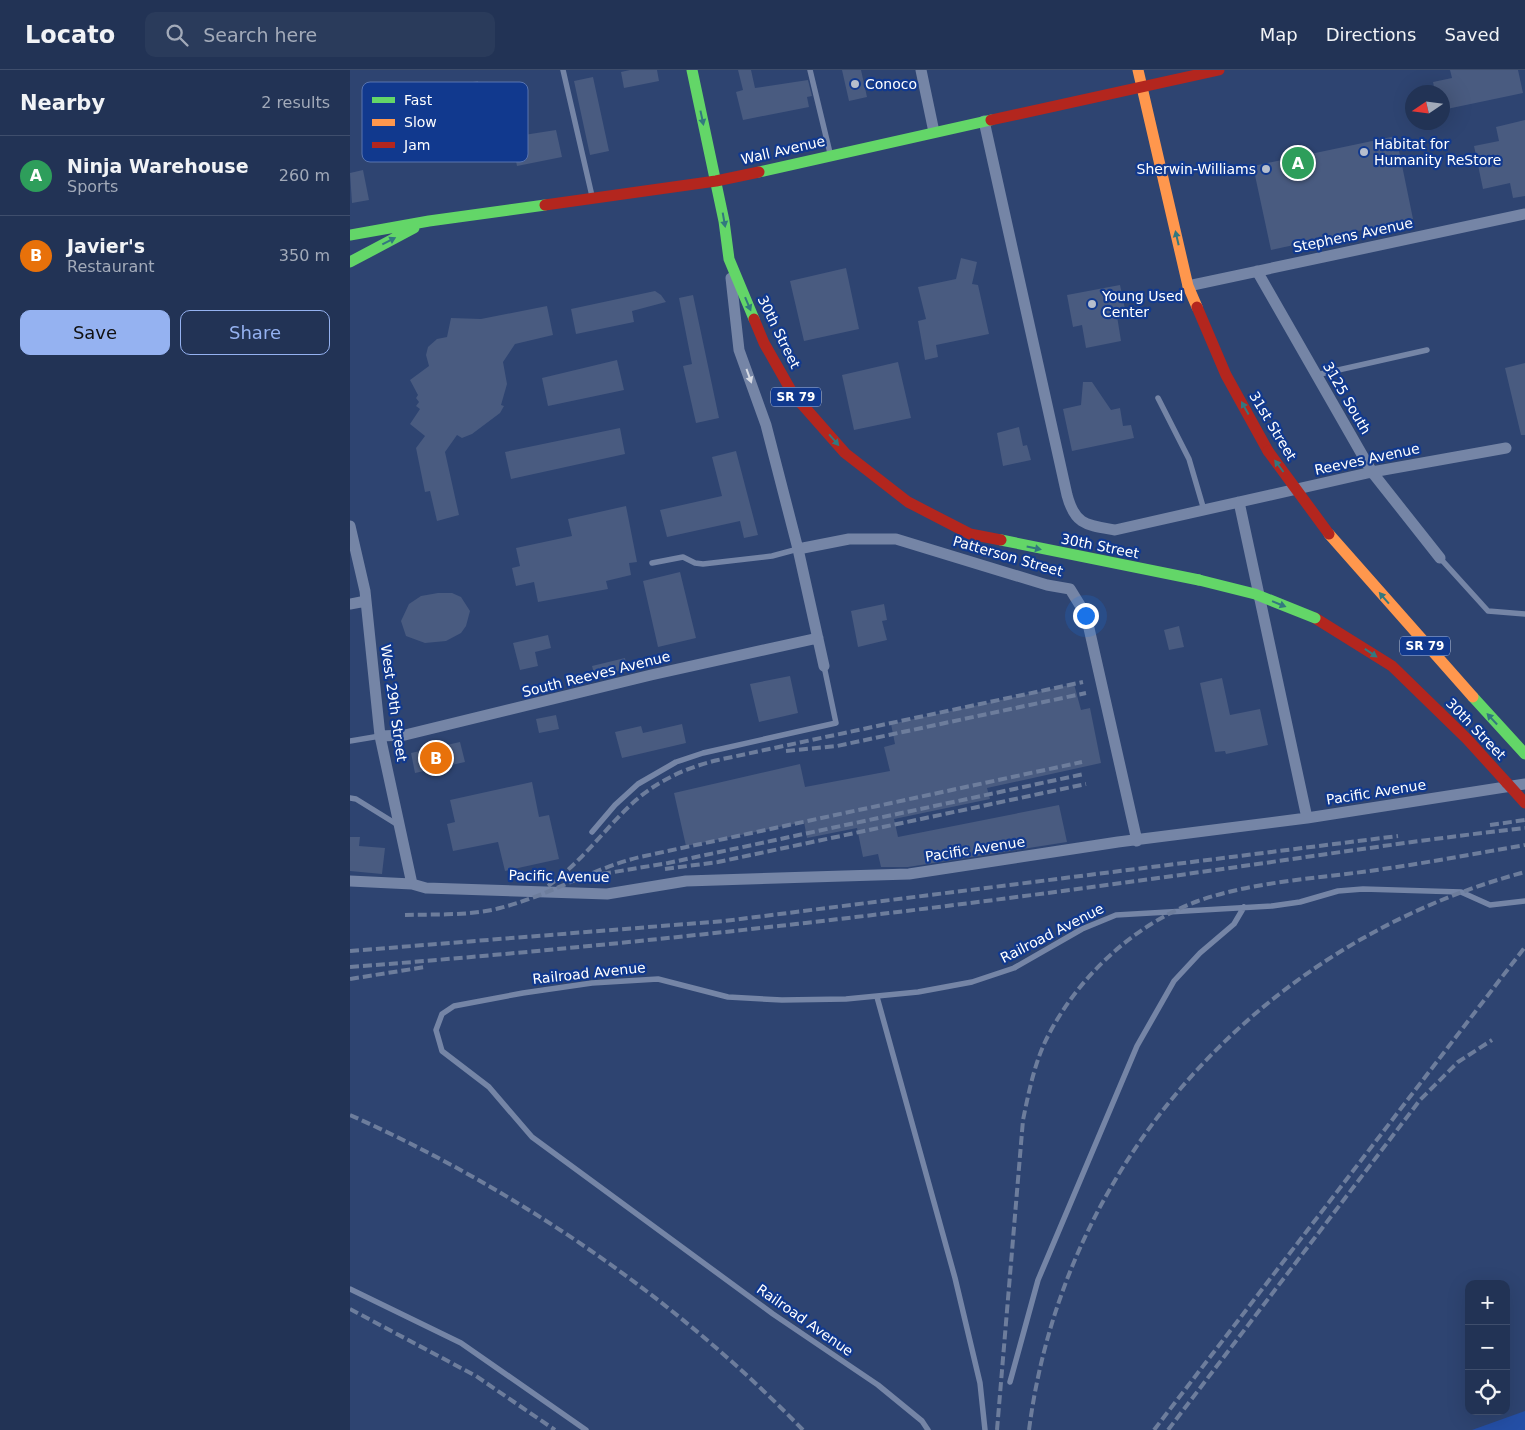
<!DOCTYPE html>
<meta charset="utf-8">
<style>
body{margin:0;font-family:"DejaVu Sans",sans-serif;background:#2a3b5b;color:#f1f3f6}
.controls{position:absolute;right:15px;bottom:15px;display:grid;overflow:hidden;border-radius:10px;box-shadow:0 5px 20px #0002}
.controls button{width:45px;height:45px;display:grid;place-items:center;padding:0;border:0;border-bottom:1px solid #3f4e6c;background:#235;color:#f1f3f6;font:25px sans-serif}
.compass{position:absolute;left:1055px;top:15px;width:45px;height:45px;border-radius:50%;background:#235;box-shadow:0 5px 20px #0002;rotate:257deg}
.you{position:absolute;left:735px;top:545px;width:18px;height:18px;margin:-12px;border:4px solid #fff;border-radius:50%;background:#1a73e8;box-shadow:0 0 0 8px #1a73e833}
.badge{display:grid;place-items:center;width:32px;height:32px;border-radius:50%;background:#95b2f1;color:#fff;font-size:16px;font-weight:700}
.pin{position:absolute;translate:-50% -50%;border:2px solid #fff;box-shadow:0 1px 5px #0006}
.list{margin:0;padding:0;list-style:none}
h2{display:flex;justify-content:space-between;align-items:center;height:65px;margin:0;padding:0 20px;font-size:21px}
h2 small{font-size:16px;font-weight:400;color:#a2aab9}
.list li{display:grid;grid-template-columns:32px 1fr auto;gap:15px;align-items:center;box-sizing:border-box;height:80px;padding:0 20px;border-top:1px solid #3f4e6c}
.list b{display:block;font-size:19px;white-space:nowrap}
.list p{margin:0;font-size:16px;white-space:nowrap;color:#a2aab9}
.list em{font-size:16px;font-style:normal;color:#a2aab9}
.actions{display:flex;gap:10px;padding:15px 20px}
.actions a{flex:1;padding:11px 0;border:1px solid #95b2f1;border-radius:10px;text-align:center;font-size:18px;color:#95b2f1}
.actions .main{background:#95b2f1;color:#111}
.icon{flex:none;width:28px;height:28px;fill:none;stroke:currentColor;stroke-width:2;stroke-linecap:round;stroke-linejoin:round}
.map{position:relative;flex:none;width:1175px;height:1360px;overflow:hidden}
header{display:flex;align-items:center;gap:30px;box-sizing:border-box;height:70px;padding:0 25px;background:#235;border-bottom:1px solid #3f4e6c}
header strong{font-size:24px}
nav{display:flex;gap:28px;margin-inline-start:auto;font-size:18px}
.search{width:350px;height:45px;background:#2a3b5b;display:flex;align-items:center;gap:12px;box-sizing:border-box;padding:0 18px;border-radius:10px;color:#a2aab9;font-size:19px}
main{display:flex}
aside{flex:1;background:#235}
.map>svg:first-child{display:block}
.green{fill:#244fa6}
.building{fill:#495b80}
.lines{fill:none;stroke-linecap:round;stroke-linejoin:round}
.lane{stroke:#7585a6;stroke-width:5.5}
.street{stroke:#7585a6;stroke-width:11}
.fast{stroke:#63d668;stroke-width:11}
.slow{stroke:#ff974d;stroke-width:11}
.jam{stroke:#b3261e;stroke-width:11}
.rail{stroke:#6d7d9c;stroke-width:4;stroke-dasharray:9 4;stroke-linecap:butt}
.fast-bridge{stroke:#63d668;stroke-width:11}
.jam-bridge{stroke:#b3261e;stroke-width:11}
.oneway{fill:#32787f}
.oneway2{fill:#d6dae4}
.poi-dot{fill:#b6becd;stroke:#11398e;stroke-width:2}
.labels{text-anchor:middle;stroke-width:4.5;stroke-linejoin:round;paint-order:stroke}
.shield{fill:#11398e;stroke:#b8c4dd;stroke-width:1}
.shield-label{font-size:12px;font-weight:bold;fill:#fff}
.poi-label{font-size:14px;fill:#fff;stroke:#11398e;text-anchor:start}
.street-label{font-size:14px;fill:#fff;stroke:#11398e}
.key{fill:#11398e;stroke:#5874b0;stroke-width:1}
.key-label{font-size:14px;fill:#fff}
</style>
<header>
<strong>Locato</strong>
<div class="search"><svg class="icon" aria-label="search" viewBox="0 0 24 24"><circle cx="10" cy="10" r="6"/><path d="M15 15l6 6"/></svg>Search here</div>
<nav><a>Map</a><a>Directions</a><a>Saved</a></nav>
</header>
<main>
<aside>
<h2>Nearby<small>2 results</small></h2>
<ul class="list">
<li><span class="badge" style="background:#2e9e5b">A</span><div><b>Ninja Warehouse</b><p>Sports</p></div><em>260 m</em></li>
<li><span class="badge" style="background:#e8710a">B</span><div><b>Javier's</b><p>Restaurant</p></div><em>350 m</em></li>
</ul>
<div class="actions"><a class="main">Save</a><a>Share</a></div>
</aside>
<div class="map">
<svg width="1175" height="1360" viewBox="0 0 1175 1360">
<rect width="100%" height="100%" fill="#2e4471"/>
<!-- green -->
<path class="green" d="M 1175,1341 L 1175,1360 L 1122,1360 Z"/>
<!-- building -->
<path class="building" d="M 280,0 L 307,0 L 309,11 L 274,18 L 271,2 Z
M 388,0 L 401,0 L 405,18 L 458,10 L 462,26 L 457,27 L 459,37 L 393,50 L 386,22 L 393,20 Z
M 492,0 L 511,0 L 517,27 L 499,31 Z
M 1100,0 L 1168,0 L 1173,23 L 1092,40 L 1092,22 L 1085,22 L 1083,12 L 1102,8 Z
M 243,7 L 259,81 L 240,85 L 224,11 Z
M 128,11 L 134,42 L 118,45 L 112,14 Z
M 1175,50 L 1175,126 L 1163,128 L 1160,113 L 1133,119 L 1124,76 L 1149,71 L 1146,57 Z
M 206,60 L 212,87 L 167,96 L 161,67 Z
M 1046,66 L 1063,149 L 921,180 L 903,96 Z
M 13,100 L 19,130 L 2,133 L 0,103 Z
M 611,188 L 627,192 L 622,214 L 628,215 L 639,264 L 586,275 L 588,287 L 575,290 L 568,251 L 576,249 L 568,217 L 606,209 Z
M 496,198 L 509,259 L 454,271 L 440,211 Z
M 770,215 L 776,244 L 767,246 L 771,271 L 736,278 L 732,255 L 723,257 L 717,225 Z
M 305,221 L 311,225 L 316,232 L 282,241 L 284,252 L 226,264 L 221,239 Z
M 343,225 L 369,348 L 346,353 L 333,296 L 342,294 L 329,228 Z
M 197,236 L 203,265 L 165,274 L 153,292 L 157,314 L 151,335 L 154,336 L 150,343 L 122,364 L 112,368 L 107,365 L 95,382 L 109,445 L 87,451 L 80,421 L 75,422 L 66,378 L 75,366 L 60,354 L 70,339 L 66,336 L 69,332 L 66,328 L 68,325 L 60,310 L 79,296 L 76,285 L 78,277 L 87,269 L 97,267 L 101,248 L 131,249 Z
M 267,290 L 274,320 L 198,336 L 192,308 Z
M 548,292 L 561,348 L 504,360 L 492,305 Z
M 1175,293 L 1175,365 L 1171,365 L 1155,298 Z
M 733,312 L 742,312 L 761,340 L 770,338 L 773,356 L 781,355 L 784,368 L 722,381 L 713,339 L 731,335 Z
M 669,357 L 673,376 L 677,375 L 681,390 L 653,396 L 647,363 Z
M 270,358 L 275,384 L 161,409 L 155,382 Z
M 386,381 L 408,465 L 394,468 L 390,451 L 317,467 L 310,440 L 372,426 L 362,387 Z
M 276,436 L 287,492 L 279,493 L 281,505 L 256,511 L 258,519 L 188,532 L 184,512 L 166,516 L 162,498 L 170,496 L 166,478 L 222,466 L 218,449 Z
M 330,502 L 346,568 L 308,577 L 293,511 Z
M 88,523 L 102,523 L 111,527 L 120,541 L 116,556 L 111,563 L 96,571 L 75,573 L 56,566 L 51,551 L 59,534 L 71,526 Z
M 534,534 L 537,550 L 532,551 L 537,570 L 508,577 L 501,541 Z
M 829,556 L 834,577 L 819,580 L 814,560 Z
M 198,565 L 201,578 L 185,582 L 188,596 L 170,600 L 163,573 Z
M 275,588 L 277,599 L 245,607 L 242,596 Z
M 440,606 L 448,643 L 409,652 L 400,614 Z
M 872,608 L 880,645 L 910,639 L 918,675 L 876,684 L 875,681 L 865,682 L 850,613 Z
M 724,614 L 731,640 L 740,638 L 751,693 L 637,718 L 640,729 L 544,749 L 548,767 L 709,735 L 717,772 L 558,797 L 531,797 L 528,784 L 513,787 L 507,758 L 457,768 L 454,752 L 336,776 L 324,723 L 450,694 L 455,717 L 540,701 L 534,677 L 545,674 L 541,654 Z
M 206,645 L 209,659 L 189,663 L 186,649 Z
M 332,654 L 336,673 L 272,688 L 265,662 L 291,656 L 293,663 Z
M 110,672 L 115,692 L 65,703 L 61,683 Z
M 182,712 L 189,747 L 199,745 L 209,789 L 155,801 L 148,772 L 103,781 L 97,754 L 105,752 L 100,730 Z
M 0,767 L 10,767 L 9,776 L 35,778 L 32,804 L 0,801 Z"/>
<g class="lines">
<!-- lane -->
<path class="lane" d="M 213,0 L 242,126
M 460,0 L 480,83
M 966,305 L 1077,280
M 808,328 L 839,389 L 854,440
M 1090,488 L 1138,541 L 1175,544
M 302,493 L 333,487 L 345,493 L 353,494 L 422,486 L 448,479
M 0,671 L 30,666
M 0,728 L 6,729 L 48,755
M 242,762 L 265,735 L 288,714 L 326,692 L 353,683 L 486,653 L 474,596
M 527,927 L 605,1208 L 630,1313 L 635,1360
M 0,1219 L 111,1273 L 236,1360
M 660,1312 L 688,1210 L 787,976 L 824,911 L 850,883 L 884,854 L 894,837
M 578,1360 L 572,1351 L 528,1315 L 423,1244 L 182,1067 L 139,1017 L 92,981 L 86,960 L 92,944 L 104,936 L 173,923 L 242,913 L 308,909 L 378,927 L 432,930 L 496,929 L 568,922 L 622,912 L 664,898 L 732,859 L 766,845 L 922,836 L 950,832 L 988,821 L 1013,819 L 1111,822 L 1140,835 L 1175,831"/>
<!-- street -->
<path class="street" d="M 571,0 L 584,62
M 634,51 L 717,425 C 725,455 736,455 765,460 L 1022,402 L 1156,378
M 907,201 L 1022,402 L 1090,488
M 381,208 L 389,280 L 416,355 L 448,479 L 474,596
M 838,216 L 1175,144
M 889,432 L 957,748
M 0,456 L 15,521 L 30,666 L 62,814
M 448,479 L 499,469 L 546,469 L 697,515 L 720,519 L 736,545 L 787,771
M 0,534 L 16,531
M 30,666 L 55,665 L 301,605 L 468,568
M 0,811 L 62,814 L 76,818 L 257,824 L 336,811 L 559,804 L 768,772 L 957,748 L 1175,714"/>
<!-- fast -->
<path class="fast" d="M 342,0 L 374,151 L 379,189 L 404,249
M 409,102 L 641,50
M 0,165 L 79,151 L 195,135
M 0,192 L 64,158
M 651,470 L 849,510
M 1123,627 L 1175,684"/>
<!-- slow -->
<path class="slow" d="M 788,0 L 838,216 L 847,237
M 979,464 L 1123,627"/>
<!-- jam -->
<path class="jam" d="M 641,50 L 869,0
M 195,135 L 366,111 L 409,102
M 847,237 L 876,305 L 918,381
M 404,249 L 414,273 L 443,324 L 495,383 L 558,432 L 620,464 L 651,470
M 965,548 L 1042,596 L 1117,669 L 1157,713"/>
<!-- rail -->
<path class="rail" d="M 436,681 L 487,676 L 736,623
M 1140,755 L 1175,750
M 315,799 L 368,792 L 736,714
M 252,804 L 318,793 L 734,704
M 198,816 C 232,792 255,758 286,730 C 309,710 338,697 368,690 L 733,612
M 55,845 C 86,844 120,846 150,838 C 198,826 241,799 290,787 L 732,692
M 0,881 L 374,851 L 1048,766
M 0,897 C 285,875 568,842 851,802 C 959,787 1067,770 1175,758
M 0,909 L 75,897
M 0,1045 C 168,1120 325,1228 453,1360
M 0,1239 L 126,1306 L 205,1360
M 647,1360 L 673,1050 C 679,1021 685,990 699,964 C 730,905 785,854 848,831 C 902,812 962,809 1019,801 C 1071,794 1123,784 1175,775
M 679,1360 C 714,1089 913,872 1175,802
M 804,1360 L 1175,877
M 818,1360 L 1070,1030 L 1108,992 L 1142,970"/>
<!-- fast-bridge -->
<path class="fast-bridge" d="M 849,510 L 905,524 L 965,548"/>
<!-- jam-bridge -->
<path class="jam-bridge" d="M 918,381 L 979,464
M 1157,713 L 1175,733"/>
</g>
<!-- one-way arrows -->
<defs><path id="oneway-solid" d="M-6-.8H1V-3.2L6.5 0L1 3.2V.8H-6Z" transform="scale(1.25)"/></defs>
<g class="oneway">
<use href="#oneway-solid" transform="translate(352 48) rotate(78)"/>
<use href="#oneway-solid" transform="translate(374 150) rotate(80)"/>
<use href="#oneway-solid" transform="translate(827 168) rotate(-103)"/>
<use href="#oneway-solid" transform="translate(39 171) rotate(-27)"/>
<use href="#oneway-solid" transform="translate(398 234) rotate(67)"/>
<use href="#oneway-solid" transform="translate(895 338) rotate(-119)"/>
<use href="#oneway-solid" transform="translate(484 370) rotate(49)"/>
<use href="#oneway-solid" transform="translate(929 396) rotate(-127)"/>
<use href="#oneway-solid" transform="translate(684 478) rotate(12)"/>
<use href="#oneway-solid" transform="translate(1034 528) rotate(-131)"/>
<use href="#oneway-solid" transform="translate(929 534) rotate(22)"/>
<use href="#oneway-solid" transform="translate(1021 583) rotate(34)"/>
<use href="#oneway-solid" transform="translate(1142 649) rotate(-133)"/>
</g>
<use class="oneway2" href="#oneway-solid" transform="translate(399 306) rotate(70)"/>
<!-- markers -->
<g class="poi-dot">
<circle cx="505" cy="14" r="5"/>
<circle cx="1014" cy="82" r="5"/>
<circle cx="916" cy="99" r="5"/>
<circle cx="742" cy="234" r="5"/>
</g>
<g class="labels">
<!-- shield labels -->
<g class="shield">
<rect x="421" y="317.5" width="50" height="19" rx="4"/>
<rect x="1050" y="566.5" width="50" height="19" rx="4"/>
</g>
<g class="shield-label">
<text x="446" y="331">SR 79</text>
<text x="1075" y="580">SR 79</text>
</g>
<!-- poi labels -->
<g class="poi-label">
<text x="515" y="19">Conoco</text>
<text x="1024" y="79">Habitat for<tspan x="1024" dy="16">Humanity ReStore</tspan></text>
<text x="906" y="104" text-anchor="end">Sherwin-Williams</text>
<text x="752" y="231">Young Used<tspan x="752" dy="16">Center</tspan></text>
</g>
<!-- street labels -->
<g class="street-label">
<text transform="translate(433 80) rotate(-13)" y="5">Wall Avenue</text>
<text transform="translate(1003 165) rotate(-12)" y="5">Stephens Avenue</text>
<text transform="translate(429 262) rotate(64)" y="5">30th Street</text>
<text transform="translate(997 328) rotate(60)" y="5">3125 South</text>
<text transform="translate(923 356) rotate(59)" y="5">31st Street</text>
<text transform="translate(1017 389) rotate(-12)" y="5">Reeves Avenue</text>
<text transform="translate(750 476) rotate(11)" y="5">30th Street</text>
<text transform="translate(658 486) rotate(16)" y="5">Patterson Street</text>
<text transform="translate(246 604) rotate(-14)" y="5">South Reeves Avenue</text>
<text transform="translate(44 633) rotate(82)" y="5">West 29th Street</text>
<text transform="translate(1126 659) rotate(46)" y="5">30th Street</text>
<text transform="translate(1026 722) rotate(-9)" y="5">Pacific Avenue</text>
<text transform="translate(625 779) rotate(-9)" y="5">Pacific Avenue</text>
<text transform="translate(209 806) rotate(1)" y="5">Pacific Avenue</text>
<text transform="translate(702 863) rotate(-27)" y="5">Railroad Avenue</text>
<text transform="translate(239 903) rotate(-6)" y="5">Railroad Avenue</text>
<text transform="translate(455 1250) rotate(35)" y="5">Railroad Avenue</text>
</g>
</g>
<!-- legend -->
<rect x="12" y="12" width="166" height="80" rx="8" class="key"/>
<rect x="22" y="27" width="23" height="6" fill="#63d668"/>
<rect x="22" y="49" width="23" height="7" fill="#ff974d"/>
<rect x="22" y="72" width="23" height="6" fill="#b3261e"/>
<g class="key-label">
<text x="54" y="35">Fast</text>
<text x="54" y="57">Slow</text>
<text x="54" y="80">Jam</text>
</g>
</svg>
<div class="controls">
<button>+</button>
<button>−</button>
<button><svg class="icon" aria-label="locate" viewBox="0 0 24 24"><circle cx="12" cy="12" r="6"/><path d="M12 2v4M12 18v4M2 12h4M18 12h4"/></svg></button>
</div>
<svg class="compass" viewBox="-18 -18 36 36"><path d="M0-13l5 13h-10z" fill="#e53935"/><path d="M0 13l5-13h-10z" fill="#a2aab9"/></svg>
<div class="you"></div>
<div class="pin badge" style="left:948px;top:93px;background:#2e9e5b">A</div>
<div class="pin badge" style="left:86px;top:688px;background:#e8710a">B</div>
</div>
</main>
